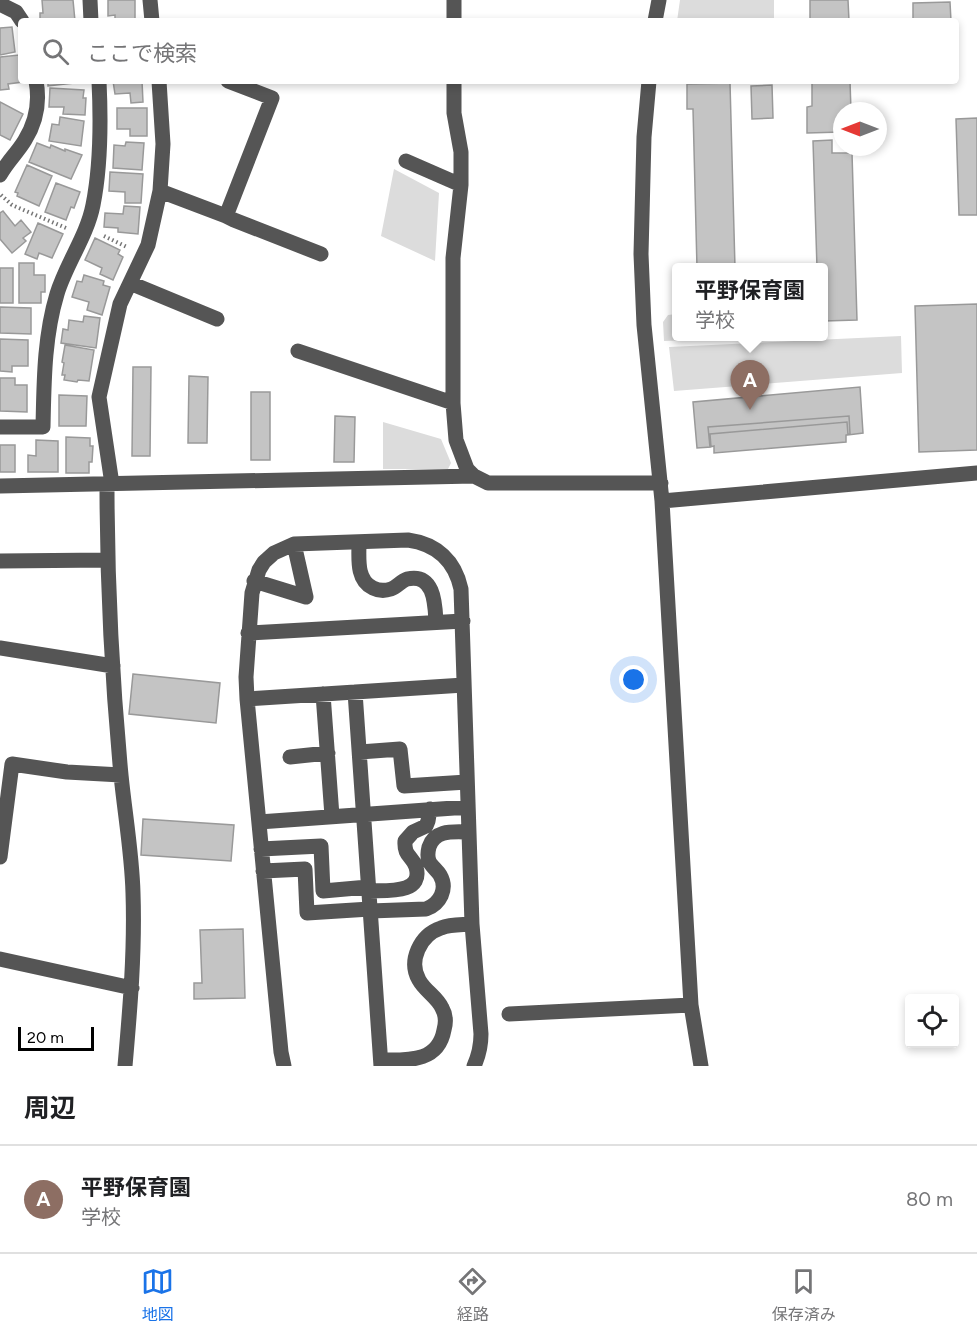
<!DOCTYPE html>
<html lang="ja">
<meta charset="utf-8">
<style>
body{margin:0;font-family:Figtree,"Noto Sans JP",sans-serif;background:#f6f6f6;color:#202124}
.controls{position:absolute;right:18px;bottom:18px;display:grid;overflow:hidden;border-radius:6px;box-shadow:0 3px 9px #0003}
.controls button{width:54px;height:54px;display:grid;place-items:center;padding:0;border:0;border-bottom:2px solid #e0e0e0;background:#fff;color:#202124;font:30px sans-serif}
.compass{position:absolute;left:833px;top:102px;width:54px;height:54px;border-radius:50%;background:#fff;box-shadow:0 3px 9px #0003;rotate:270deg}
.scale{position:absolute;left:18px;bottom:15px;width:76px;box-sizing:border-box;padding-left:6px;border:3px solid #000;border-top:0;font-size:16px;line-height:21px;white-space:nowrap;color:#000;-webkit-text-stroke:4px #fff;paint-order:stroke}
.you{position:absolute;left:634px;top:680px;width:21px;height:21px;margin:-15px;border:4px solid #fff;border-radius:50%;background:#1a73e8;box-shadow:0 0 0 9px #1a73e833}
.badge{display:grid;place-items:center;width:39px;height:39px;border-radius:50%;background:#1a73e8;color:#fff;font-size:20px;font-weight:700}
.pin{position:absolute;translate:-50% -50px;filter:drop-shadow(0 2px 3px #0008)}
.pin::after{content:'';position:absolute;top:32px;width:21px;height:18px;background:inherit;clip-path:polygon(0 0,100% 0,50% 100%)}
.popup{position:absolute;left:672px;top:263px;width:156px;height:78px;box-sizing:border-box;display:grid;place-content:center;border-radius:6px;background:#fff;filter:drop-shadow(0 2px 4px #0005);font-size:20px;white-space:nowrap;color:#757577}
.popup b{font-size:22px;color:#202124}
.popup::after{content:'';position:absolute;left:50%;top:100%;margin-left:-12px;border:12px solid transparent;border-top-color:#fff}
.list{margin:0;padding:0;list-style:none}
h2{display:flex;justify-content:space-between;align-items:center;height:78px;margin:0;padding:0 24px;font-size:26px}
h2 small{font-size:20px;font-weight:400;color:#757577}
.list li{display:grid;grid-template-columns:39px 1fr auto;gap:18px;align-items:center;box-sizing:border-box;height:108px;padding:0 24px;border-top:2px solid #e0e0e0}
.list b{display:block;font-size:22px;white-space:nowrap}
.list p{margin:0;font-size:20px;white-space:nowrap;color:#757577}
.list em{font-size:20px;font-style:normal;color:#757577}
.icon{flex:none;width:33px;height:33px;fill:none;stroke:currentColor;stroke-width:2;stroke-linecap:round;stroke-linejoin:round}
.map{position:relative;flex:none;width:977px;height:1066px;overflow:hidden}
.search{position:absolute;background:#fff;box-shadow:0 3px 9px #0003;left:18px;right:18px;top:18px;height:66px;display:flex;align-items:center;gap:15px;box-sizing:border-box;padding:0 21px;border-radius:6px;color:#757577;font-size:22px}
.sheet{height:186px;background:#fff}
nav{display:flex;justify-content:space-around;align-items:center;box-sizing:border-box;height:84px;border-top:2px solid #e0e0e0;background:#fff;font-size:16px;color:#757577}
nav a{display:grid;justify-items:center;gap:3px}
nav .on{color:#1a73e8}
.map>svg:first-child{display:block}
.green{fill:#dcdcdc}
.building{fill:#c4c4c4;stroke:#999;stroke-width:1.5}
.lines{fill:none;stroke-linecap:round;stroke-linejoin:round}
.path{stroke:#777;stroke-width:4;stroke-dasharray:1.5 3;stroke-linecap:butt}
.minor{stroke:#555;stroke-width:15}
</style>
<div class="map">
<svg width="977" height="1066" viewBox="0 0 977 1066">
<rect width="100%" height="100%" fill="#fff"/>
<!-- green -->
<path class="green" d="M 680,0 L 774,0 L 774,19 L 677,21 Z
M 394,169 L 439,193 L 435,261 L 381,236 Z
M 676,314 L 676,336 L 787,337 L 664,341 L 663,322 L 668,315 Z
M 901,336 L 902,373 L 674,391 L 669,347 Z
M 383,422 L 441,439 L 451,463 L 448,469 L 383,469 Z"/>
<!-- building -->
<path class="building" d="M 42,0 L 73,0 L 75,21 L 40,21 L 40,13 L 43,13 Z
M 108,0 L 135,0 L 135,21 L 115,21 L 115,15 L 108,16 Z
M 810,0 L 848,0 L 849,21 L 810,21 Z
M 950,2 L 951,21 L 913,21 L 913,3 Z
M 12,27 L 15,52 L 0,55 L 0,28 Z
M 19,55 L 21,81 L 23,82 L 8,84 L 9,89 L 0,90 L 0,57 Z
M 48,81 L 83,81 L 83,82 L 48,86 Z
M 113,81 L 142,81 L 143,102 L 131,103 L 130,93 L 115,94 Z
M 812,81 L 850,81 L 851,111 L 842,111 L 842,132 L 807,133 L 807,107 L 812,106 Z
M 730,83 L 735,268 L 697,268 L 693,109 L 687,109 L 687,84 Z
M 772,85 L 773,118 L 752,119 L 751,86 Z
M 50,88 L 84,90 L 83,98 L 86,98 L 85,115 L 63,114 L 64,107 L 49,107 Z
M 0,102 L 23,114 L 10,140 L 0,135 Z
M 117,108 L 147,108 L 147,136 L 130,136 L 130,129 L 117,129 Z
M 60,117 L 84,121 L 81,146 L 49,141 L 52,124 L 59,125 Z
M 977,118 L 977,215 L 959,215 L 956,119 Z
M 832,140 L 832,153 L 852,153 L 857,320 L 824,321 L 824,268 L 817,268 L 813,141 Z
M 126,142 L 144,143 L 142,170 L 113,168 L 114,145 L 125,146 Z
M 37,143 L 50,148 L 51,145 L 65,151 L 65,149 L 82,155 L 71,179 L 29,162 Z
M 27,165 L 52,176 L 39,206 L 17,196 L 18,193 L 15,192 Z
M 110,172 L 143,174 L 141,203 L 125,203 L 125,192 L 109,191 Z
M 56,183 L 80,192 L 74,208 L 71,207 L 66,220 L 45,212 Z
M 124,206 L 140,207 L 138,234 L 118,232 L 118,228 L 104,227 L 105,213 L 123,214 Z
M 3,211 L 15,226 L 21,220 L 31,232 L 23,238 L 26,241 L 12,253 L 0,239 L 0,213 Z
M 38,223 L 63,234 L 52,258 L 39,253 L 37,259 L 25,254 Z
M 95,238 L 120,250 L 118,254 L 123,257 L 113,280 L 100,274 L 102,268 L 85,260 Z
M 19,263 L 34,263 L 34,275 L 45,275 L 45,292 L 41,292 L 41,303 L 19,303 Z
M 0,268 L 13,268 L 13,303 L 0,303 Z
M 84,275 L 104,281 L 103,285 L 110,287 L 102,315 L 87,310 L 89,302 L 72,297 L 77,281 L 82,282 Z
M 977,304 L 977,450 L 919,452 L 915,306 Z
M 0,307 L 31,308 L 31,334 L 0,333 Z
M 84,316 L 100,318 L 96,348 L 61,343 L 63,329 L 68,330 L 69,320 L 83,322 Z
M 0,339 L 28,340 L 28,366 L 12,366 L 12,372 L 0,371 Z
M 65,345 L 94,350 L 89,381 L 78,380 L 77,382 L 64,380 L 65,375 L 62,375 L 64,363 L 62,362 Z
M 133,367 L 151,367 L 150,456 L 132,456 Z
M 189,376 L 208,377 L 207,443 L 188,443 Z
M 0,378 L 15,378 L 15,385 L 27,385 L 27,412 L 0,411 Z
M 860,387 L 863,433 L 848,435 L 847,422 L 710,434 L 711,447 L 697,448 L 693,402 Z
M 251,392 L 270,392 L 270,460 L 251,460 Z
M 59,395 L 87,396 L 86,426 L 59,426 Z
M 335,416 L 355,417 L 354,462 L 334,462 Z
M 849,416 L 850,434 L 846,435 L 846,442 L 714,453 L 714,446 L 710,447 L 708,427 Z
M 66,437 L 90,438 L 90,446 L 93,446 L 92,462 L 89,462 L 89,473 L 66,473 Z
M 36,440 L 58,441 L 58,472 L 28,472 L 28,455 L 36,456 Z
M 0,445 L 15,445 L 15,472 L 0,472 Z
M 133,674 L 220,683 L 216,723 L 129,714 Z
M 143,819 L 234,825 L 231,861 L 141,855 Z
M 243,929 L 245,998 L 194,999 L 194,983 L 202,983 L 200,930 Z"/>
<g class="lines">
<!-- path -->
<path class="path" d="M 1,195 L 12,205 L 66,228
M 104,236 L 127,247"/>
<!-- minor -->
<path class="minor" d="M 90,0 L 91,21
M 150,0 L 152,21
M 0,4 L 16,12 L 22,21
M 454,21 L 454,0
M 655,21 L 659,0
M 454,81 L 454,113 L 461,152 L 461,185 L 453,258 L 453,403 L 456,440 L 467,469 L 474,476
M 649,81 L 644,137 L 641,254 L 644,325 L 662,501 L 691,1005 L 701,1066
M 406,161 L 461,185
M 0,175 C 7,162 18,152 25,140 C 36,122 40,102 36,81
M 160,191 L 226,216 L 272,98 L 228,81
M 226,216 L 234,220 L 321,254
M 130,283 L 217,319
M 298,351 L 453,403
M 0,427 L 43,427 C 44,382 44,337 57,294 C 66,264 87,236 93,205 C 101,165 101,122 99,81
M 107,484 C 107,581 112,679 121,775 C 125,815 132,854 133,893 C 135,951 130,1009 125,1066
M 112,484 L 99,397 L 120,304 L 148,245 L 160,191 L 163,144 L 159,81
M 0,486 L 474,476 L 488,483 L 661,483
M 662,501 L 977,473
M 359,542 C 359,558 356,580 373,588 C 379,591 385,591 391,589 C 397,587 401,581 407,579 C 435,573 435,605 436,622
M 0,561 L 107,560
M 254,581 L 306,597 L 294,544
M 248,633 L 463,621
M 0,648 L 113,666
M 355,692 L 381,1066
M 323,694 L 332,816
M 247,699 L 464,685
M 360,752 L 400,749 L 404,786 L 467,782
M 290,757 L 328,753
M 259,822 L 468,807
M 261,849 L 321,846 L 323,891 L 368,887
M 0,857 L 12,764 L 67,772 L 121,775
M 263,871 L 305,869 L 307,913 L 370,909
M 369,891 C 384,890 424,895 416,867 C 412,855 404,857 405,841 L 413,832 L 426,826 L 428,821 L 430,809
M 370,911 L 426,909 C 440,904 448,889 440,875 C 437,870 431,866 429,861 C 427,856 428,851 429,847 C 435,829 454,832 469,832
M 0,959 L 132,988
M 509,1014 L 691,1005
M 381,1060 C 407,1060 438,1063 444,1030 C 446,1023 446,1015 442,1008 C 437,997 425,991 419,980 C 408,961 420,935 441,928 C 451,924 462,925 472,924
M 284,1066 L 281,1052 L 247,699 L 246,677 L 252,593 L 259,570 L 264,562 L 274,553 L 294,544 L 408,540 C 437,544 455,561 461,589 L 472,924 L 481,1034 C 481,1046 479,1055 474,1066"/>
</g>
</svg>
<div class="controls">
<button><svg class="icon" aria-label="locate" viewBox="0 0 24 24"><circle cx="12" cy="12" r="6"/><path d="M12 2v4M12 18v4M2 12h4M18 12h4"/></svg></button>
</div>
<svg class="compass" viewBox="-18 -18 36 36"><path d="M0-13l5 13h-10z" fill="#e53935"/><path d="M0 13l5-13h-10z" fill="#757577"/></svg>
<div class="scale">20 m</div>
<div class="you"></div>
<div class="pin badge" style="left:750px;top:410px;background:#8d6e63">A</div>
<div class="popup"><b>平野保育園</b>学校</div>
<div class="search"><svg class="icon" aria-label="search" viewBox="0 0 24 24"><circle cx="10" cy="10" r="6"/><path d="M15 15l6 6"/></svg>ここで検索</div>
</div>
<section class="sheet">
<h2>周辺<small></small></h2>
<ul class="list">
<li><span class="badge" style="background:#8d6e63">A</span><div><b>平野保育園</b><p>学校</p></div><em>80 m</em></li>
</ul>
</section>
<nav>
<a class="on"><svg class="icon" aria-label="map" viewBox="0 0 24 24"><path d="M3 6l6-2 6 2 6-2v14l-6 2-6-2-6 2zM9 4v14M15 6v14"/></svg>地図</a>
<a><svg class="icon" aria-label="directions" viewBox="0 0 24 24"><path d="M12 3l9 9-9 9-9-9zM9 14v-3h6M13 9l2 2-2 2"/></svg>経路</a>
<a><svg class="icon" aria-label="saved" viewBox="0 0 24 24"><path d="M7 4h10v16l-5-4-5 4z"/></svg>保存済み</a>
</nav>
